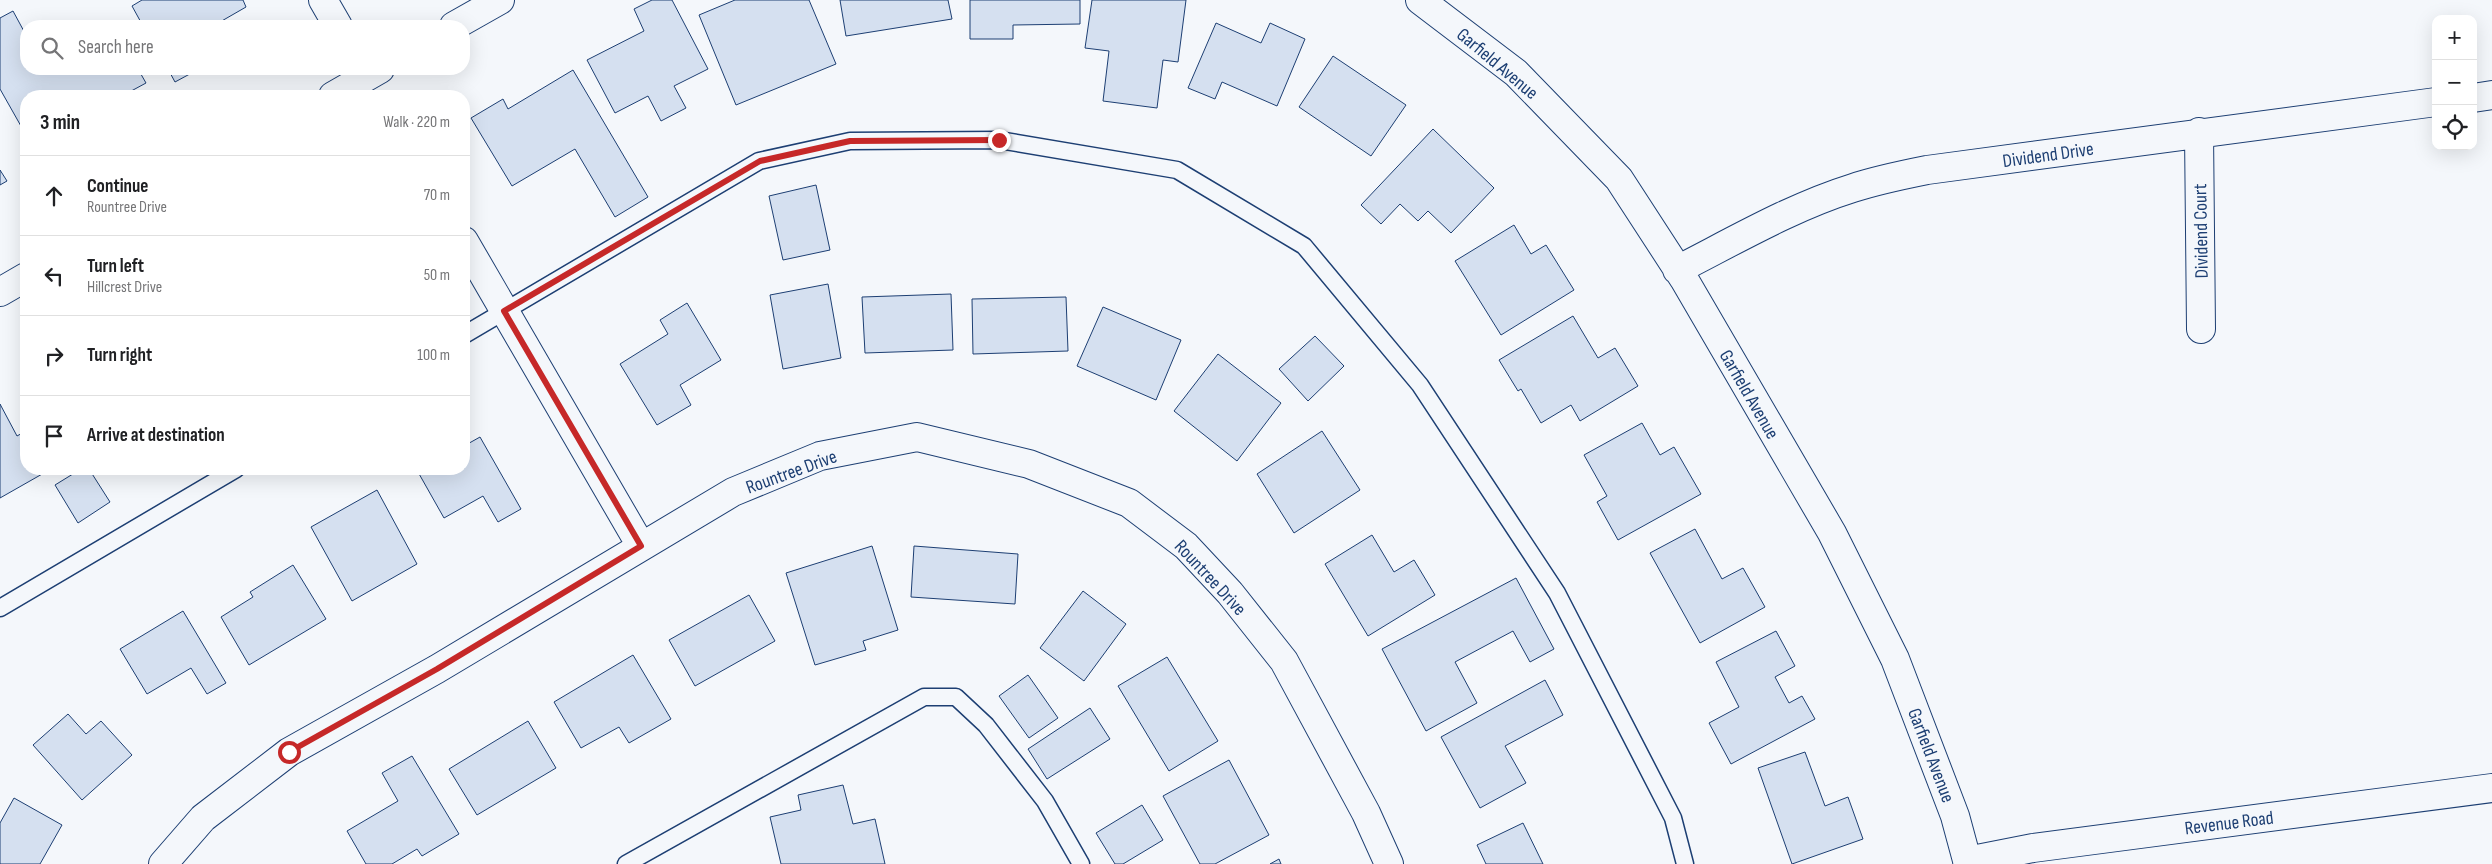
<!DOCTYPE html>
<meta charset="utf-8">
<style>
body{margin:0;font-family:"Sofia Sans Condensed",sans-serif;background:#f6f6f6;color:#202124}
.controls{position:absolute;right:15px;top:15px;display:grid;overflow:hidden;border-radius:10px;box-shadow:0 5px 20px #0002}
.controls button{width:45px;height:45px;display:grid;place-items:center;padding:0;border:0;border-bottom:1px solid #e0e0e0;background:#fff;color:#202124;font:25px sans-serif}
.stop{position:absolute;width:15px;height:15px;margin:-11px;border:4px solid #c62828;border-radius:50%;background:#fff}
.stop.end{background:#c62828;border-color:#fff;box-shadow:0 1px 5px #0008}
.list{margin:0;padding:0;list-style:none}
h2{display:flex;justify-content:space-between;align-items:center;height:65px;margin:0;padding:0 20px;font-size:21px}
h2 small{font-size:16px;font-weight:400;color:#757577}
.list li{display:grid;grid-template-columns:32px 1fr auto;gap:15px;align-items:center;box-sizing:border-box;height:80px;padding:0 20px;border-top:1px solid #e0e0e0}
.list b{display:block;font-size:19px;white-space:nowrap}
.list p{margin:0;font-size:16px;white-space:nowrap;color:#757577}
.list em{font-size:16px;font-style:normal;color:#757577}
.icon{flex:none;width:28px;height:28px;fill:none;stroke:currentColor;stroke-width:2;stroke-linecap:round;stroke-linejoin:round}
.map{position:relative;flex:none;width:2492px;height:864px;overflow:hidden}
.search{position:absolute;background:#fff;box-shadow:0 5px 20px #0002;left:20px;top:20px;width:450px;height:55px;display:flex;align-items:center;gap:12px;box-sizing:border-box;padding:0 18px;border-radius:20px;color:#757577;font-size:19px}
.panel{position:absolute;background:#fff;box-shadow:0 5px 20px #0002;left:20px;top:90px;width:450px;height:385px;border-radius:20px}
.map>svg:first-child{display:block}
.building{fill:#d5e0f0;stroke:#1d3f73}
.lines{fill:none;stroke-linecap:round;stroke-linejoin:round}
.lane-casing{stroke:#1d3f73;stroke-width:19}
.street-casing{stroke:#1d3f73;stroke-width:30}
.lane{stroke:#f4f7fb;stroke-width:16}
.street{stroke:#f4f7fb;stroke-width:28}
.route{stroke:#c62828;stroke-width:6}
.labels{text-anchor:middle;stroke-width:4;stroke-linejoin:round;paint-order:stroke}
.street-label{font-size:19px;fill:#1d3f73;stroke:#f4f7fb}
</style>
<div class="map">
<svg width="2492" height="864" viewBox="0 0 2492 864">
<rect width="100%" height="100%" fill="#f4f7fb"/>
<!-- building -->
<path class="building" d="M 142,0 L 243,0 L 246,7 L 213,26 L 143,26 L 132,6 Z
M 652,0 L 672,0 L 708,69 L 674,86 L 686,108 L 661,121 L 648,96 L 615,113 L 587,60 L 644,31 L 634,9 Z
M 735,0 L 809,0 L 836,64 L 736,105 L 699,15 Z
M 840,0 L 948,0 L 952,19 L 846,36 Z
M 970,0 L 1080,0 L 1080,24 L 1013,25 L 1013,39 L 970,39 Z
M 1092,0 L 1186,0 L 1178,62 L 1163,60 L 1157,108 L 1103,101 L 1109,51 L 1085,48 Z
M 13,11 L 26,35 L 26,69 L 138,69 L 146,83 L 122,96 L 26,96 L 26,135 L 0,89 L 0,18 Z
M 1216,23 L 1261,43 L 1270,23 L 1305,39 L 1277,106 L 1222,82 L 1215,99 L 1188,88 Z
M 1333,56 L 1406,105 L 1371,156 L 1299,107 Z
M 168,69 L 199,69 L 175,82 Z
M 573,70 L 648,197 L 615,217 L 575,149 L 512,186 L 471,118 L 503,99 L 508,109 Z
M 1433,129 L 1494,188 L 1451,233 L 1428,211 L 1418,221 L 1400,204 L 1381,224 L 1361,205 Z
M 0,170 L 7,181 L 0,185 Z
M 816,185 L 830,250 L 783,260 L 769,196 Z
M 1514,225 L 1531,254 L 1546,245 L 1574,290 L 1501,335 L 1455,261 Z
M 828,284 L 841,358 L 783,369 L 770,295 Z
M 951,294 L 953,350 L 865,353 L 862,297 Z
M 1066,297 L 1068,351 L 973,354 L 972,299 Z
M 687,303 L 721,360 L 680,385 L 691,405 L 657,425 L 620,364 L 668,334 L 660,320 Z
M 1103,307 L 1181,340 L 1156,400 L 1077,366 Z
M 1573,316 L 1598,358 L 1615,348 L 1638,386 L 1580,421 L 1571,405 L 1541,423 L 1521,389 L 1518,391 L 1499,360 Z
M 1315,336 L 1344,366 L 1308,401 L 1279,369 Z
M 1218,354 L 1281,403 L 1237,461 L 1174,411 Z
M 0,404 L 17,436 L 26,431 L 26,469 L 51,469 L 0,498 Z
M 1642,423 L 1660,455 L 1674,447 L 1701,494 L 1618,540 L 1597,502 L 1607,496 L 1584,455 Z
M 1322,431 L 1360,490 L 1294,533 L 1257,474 Z
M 480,437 L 521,509 L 498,522 L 483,496 L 444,518 L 418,472 L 424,469 L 464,469 L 464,446 Z
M 81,469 L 89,469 L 110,502 L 78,523 L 55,485 Z
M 377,490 L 417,564 L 352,601 L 311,527 Z
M 1695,529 L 1722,579 L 1743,568 L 1765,607 L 1700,643 L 1650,553 Z
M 1372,535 L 1394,572 L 1414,560 L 1435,595 L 1368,636 L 1325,564 Z
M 872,546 L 898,630 L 863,641 L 866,650 L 815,665 L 786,573 Z
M 914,546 L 1018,554 L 1015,604 L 911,597 Z
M 293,565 L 326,619 L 249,665 L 221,617 L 253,597 L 250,592 Z
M 1516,578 L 1554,649 L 1530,662 L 1513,631 L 1455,662 L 1477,703 L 1426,731 L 1382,649 Z
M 1083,591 L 1126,624 L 1084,681 L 1040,648 Z
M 749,595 L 775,641 L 695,686 L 669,640 Z
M 183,611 L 226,683 L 207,694 L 191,668 L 147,694 L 120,649 Z
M 1776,631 L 1795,666 L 1775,677 L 1789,703 L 1802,696 L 1815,719 L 1731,764 L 1709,723 L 1739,707 L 1716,662 Z
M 633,655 L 671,719 L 629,743 L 619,727 L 581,748 L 554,702 Z
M 1167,657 L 1218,741 L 1169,771 L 1118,686 Z
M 1028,675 L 1058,718 L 1029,738 L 999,696 Z
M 1545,680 L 1563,715 L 1505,746 L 1526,783 L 1480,808 L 1441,737 Z
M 1090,708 L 1110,739 L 1047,779 L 1028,749 Z
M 68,714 L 86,734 L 101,721 L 132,755 L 82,800 L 33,745 Z
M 528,721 L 556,768 L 477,815 L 449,769 Z
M 1805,752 L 1825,806 L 1848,797 L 1863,839 L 1792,864 L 1758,768 Z
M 412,756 L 459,834 L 422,856 L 417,849 L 392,864 L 366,864 L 347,831 L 398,801 L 382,773 Z
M 1229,760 L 1269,835 L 1215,864 L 1200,864 L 1163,796 Z
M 843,785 L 853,824 L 875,819 L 885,864 L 781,864 L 770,817 L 801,810 L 798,795 Z
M 14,798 L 62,825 L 40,864 L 0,864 L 0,823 Z
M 1142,805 L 1163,840 L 1123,864 L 1115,864 L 1096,833 Z
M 1523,823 L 1543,864 L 1486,864 L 1477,845 Z
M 1279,859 L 1281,864 L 1270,864 Z"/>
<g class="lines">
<defs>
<path id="lane" d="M 464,335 L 759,161 L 850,141 L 999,140 L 1177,170 L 1304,246 L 1420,385 L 1557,593 L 1673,818 L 1685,864
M 0,608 L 236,469
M 626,864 L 924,697 L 956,697 L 986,725 L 1045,801 L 1081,864"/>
<path id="street" d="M 323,0 L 338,26
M 1420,0 L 1516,73 L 1619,179 L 1684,279 L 1832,533 L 1895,659 L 1955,816 L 1968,864
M 454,26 L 500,0
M 333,96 L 380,69
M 2473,98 L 2492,95
M 2199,132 L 2201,329
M 464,241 L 641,546
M 1677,270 C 1734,241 1792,207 1853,188 C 1877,180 1902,175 1927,170 L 2436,102
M 0,292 L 26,277
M 1967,861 L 2033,848 L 2492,788
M 163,864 L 203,818 L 289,752 L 437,669 L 733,492 L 820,456 L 917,437 L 1029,464 L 1129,503 L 1186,546 L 1230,593 L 1284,661 L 1366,813 L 1389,864"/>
</defs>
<!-- lane casing -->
<use href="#lane" class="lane-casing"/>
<!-- street casing -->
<use href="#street" class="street-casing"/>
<!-- lane -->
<use href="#lane" class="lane"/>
<!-- street -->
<use href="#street" class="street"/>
</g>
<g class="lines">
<!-- route -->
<path class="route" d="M 289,752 L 437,669 L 641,546 L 504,311 L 760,161 L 850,141 L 999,140"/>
</g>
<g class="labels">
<!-- street labels -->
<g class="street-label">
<text transform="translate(1498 63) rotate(40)" y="7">Garfield Avenue</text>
<text transform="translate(2048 154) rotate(-8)" y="7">Dividend Drive</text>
<text transform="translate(2200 231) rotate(-91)" y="7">Dividend Court</text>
<text transform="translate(1750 394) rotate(60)" y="7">Garfield Avenue</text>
<text transform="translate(791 471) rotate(-20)" y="7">Rountree Drive</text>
<text transform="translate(1211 577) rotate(47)" y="7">Rountree Drive</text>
<text transform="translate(1932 755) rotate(69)" y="7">Garfield Avenue</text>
<text transform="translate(2229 822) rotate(-7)" y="7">Revenue Road</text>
</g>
</g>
</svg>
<div class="controls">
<button>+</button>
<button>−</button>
<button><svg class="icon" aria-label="locate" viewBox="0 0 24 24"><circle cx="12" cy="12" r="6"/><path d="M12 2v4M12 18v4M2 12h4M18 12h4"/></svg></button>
</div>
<div class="stop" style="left:289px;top:752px"></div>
<div class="stop end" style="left:999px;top:140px"></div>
<div class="search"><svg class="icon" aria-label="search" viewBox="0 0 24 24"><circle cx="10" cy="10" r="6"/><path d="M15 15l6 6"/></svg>Search here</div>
<section class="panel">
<h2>3 min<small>Walk · 220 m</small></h2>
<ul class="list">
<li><svg class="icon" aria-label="ahead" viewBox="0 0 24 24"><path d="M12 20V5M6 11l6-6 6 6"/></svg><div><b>Continue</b><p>Rountree Drive</p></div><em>70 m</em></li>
<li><svg class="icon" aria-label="left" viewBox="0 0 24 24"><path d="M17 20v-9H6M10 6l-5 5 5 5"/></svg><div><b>Turn left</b><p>Hillcrest Drive</p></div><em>50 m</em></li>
<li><svg class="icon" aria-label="right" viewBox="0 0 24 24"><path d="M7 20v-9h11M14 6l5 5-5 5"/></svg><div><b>Turn right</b></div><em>100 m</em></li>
<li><svg class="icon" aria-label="arrive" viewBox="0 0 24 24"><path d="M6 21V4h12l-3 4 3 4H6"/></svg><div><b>Arrive at destination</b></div></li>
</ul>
</section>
</div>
